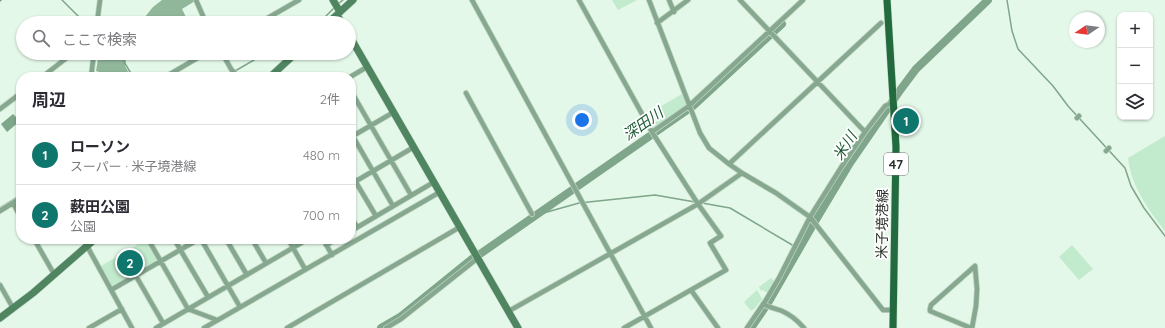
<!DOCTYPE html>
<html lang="ja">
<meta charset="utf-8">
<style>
body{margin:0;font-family:Quicksand,"Noto Sans JP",sans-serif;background:#f2f2f3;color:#2b2b33}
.controls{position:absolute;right:12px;top:12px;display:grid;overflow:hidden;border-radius:8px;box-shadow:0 1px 3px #0004}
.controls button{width:36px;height:36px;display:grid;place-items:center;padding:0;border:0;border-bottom:1px solid #e1e1e2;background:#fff;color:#2b2b33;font:20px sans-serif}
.compass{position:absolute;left:1069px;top:12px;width:36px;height:36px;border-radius:50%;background:#fff;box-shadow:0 1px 3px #0004;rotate:257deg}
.you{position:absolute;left:582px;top:120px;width:14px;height:14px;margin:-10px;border:3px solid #fff;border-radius:50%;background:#1a73e8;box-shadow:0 0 0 6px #1a73e833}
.badge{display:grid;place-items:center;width:26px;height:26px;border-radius:50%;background:#0f766e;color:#fff;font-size:13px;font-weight:700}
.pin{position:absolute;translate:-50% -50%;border:2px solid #fff;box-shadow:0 1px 4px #0006}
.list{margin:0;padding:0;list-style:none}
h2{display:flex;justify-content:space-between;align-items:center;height:52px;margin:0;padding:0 16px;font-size:17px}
h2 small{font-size:13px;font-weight:400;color:#7c7c81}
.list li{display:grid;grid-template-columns:26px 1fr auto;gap:12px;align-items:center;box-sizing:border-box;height:60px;padding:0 16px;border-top:1px solid #e1e1e2}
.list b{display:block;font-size:15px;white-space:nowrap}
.list p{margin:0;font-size:13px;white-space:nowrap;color:#7c7c81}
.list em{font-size:13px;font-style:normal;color:#7c7c81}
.icon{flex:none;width:22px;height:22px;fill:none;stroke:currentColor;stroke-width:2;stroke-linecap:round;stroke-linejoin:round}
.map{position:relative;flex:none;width:1165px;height:328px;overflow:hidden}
.search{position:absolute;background:#fff;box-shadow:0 1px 3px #0004;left:16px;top:16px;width:340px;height:44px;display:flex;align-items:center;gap:10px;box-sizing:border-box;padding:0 14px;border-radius:22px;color:#7c7c81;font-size:15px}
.panel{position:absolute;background:#fff;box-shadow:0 1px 3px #0004;left:16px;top:72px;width:340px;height:172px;border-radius:16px}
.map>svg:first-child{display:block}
.green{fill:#c2eacd}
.forest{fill:#91b79b}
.water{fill:#7fa58a}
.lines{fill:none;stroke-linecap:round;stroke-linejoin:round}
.stream{stroke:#7fa58a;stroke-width:1.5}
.river{stroke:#7fa58a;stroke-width:8}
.street-casing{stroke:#c2d4c6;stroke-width:6}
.secondary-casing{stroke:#c2d4c6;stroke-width:8}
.primary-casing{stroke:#c2d4c6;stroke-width:8}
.street{stroke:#86a88f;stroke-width:4.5}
.secondary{stroke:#4f8560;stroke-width:7}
.primary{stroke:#226b3f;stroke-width:7}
.rail{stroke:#839186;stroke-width:1.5}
.labels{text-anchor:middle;stroke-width:3.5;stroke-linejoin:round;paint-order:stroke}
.shield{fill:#fff;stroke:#6a706b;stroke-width:1}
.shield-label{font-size:13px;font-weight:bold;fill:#2a322c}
.street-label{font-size:14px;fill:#2a322c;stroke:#fff}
.water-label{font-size:15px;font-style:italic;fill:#1e5b36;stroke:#fff}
</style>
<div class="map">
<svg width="1165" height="328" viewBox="0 0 1165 328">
<rect width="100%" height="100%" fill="#e3f8e8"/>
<!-- green -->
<path class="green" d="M 612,0 L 637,0 L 618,10 Z
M 682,94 L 687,106 L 652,129 L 646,115 Z
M 1165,136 L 1165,231 C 1148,209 1131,186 1128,158 Z
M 147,239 L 159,261 L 113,289 L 101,266 Z
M 1072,245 L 1093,269 L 1079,280 L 1059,257 Z
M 771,278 L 774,281 L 767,293 L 763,290 L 761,291 L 759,287 Z
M 757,290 L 762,299 L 755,308 L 751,311 L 744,302 Z"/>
<!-- forest -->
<path class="forest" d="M 162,0 L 194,0 L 195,1 L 182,9 L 189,23 L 113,23 L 119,18 L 132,19 L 144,18 L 153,7 Z
M 99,53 L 144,53 L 137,58 L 127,54 L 125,66 L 131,77 L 115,77 L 96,71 Z"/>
<!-- water -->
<path class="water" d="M 13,114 L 20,121 L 7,132 L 1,124 Z"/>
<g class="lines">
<!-- stream -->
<path class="stream" d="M 62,0 L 85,23
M 1007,0 L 1012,31 L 1018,49 L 1053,86 L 1068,106 L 1125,168 L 1131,186 L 1144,208 L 1165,236
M 338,4 L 343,0
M 319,23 L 334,8
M 116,53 L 123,60 L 133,77
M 235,71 L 266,53
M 224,77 L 231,72
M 702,203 L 730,208 L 799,249
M 0,208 L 21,195
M 533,216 L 579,203 L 655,195 L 695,202"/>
<!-- river -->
<path class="river" d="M 480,254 L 693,106 L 782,24
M 381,328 L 400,317 L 473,258
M 751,328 L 768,303 L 814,223 L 850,163 L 901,89 L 916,69 L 988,0"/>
<defs>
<path id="street" d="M 196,0 L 206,23
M 472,0 L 651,328
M 579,0 L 652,132 L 698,204 L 721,236 L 710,243 L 726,270 L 624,328
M 649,0 L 700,133 L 709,148 L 729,164 L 742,173 L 776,193 L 810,217 L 883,310 L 894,310
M 669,0 L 674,12
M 740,0 L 865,132
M 97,23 L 100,0
M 259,23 L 299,0
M 657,23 L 688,0
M 222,53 L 231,69 L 238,77
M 42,77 L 73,53
M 91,77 L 94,53
M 165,77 L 206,53
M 350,77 L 367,67
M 351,91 L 411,195
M 466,93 L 532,214
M 0,109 L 21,93
M 1077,118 L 1079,116
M 652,132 L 689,106 L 803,0
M 351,133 L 393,206
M 351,137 L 394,112
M 1106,151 L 1109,148
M 729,164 L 881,23
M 351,174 L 376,216
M 351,184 L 414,147
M 13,203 L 21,218
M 0,211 L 21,198
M 351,217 L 357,227
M 351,231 L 434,182
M 34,239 L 54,274
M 148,239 L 188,309 L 217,320
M 174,239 L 208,297
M 201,239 L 240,307
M 226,239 L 247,275
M 252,239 L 266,263
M 288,239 L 305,269
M 323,239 L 332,255
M 326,245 L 337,239
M 87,246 L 132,328
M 136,276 L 163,323
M 0,285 L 13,308
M 111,290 L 199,239
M 691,290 L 718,328
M 763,304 C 770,308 775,308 782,311 C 791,315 798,321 804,328
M 509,311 L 698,204 L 742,173
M 89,328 L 122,309
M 156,328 L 308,239
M 204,328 L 440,192
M 287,328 L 460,227
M 386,328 L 401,319 L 478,258
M 747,328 L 766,300 L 779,278 L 810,217 L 842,166 L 865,132 L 885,106 L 894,102
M 971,328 L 930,311 L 930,309 L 931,305 L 975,266 L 977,289 L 976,306 L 972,328"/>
<path id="secondary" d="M 333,0 L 340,12
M 337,15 L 342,23
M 328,23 L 353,0
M 349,35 L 518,328
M 270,77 L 296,53
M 0,318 L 33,293 L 95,239"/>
<path id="primary" d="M 887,0 L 896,147 L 893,328"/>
</defs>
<!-- street casing -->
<use href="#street" class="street-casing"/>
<!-- secondary casing -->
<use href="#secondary" class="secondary-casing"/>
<!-- primary casing -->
<use href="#primary" class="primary-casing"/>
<!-- street -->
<use href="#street" class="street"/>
<!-- secondary -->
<use href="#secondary" class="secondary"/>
<!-- primary -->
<use href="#primary" class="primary"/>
<!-- rail -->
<path class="rail" d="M 0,1 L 1,0"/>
</g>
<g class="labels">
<!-- shield labels -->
<rect class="shield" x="884" y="153" width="24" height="22" rx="3"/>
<g class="shield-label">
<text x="896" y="169">47</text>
</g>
<!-- street labels -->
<g class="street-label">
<text transform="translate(882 224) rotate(-89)" y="5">米子境港線</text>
</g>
<!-- water labels -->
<g class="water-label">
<text transform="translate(643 124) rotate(-35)" y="5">深田川</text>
<text transform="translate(845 146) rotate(-57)" y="5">米川</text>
</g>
</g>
</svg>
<div class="controls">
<button>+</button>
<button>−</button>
<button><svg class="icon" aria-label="layers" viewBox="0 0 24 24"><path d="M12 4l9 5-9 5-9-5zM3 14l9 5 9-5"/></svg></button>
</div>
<svg class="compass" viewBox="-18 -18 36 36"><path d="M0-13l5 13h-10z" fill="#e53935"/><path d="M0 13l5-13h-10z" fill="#7c7c81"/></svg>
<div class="you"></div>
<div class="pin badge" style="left:906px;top:121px">1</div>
<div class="pin badge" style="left:130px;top:263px">2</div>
<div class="search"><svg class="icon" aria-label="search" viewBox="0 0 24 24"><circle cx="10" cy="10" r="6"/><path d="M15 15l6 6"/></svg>ここで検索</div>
<section class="panel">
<h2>周辺<small>2件</small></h2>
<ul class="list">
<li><span class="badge">1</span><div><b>ローソン</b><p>スーパー · 米子境港線</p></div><em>480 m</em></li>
<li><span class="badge">2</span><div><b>薮田公園</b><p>公園</p></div><em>700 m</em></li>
</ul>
</section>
</div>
